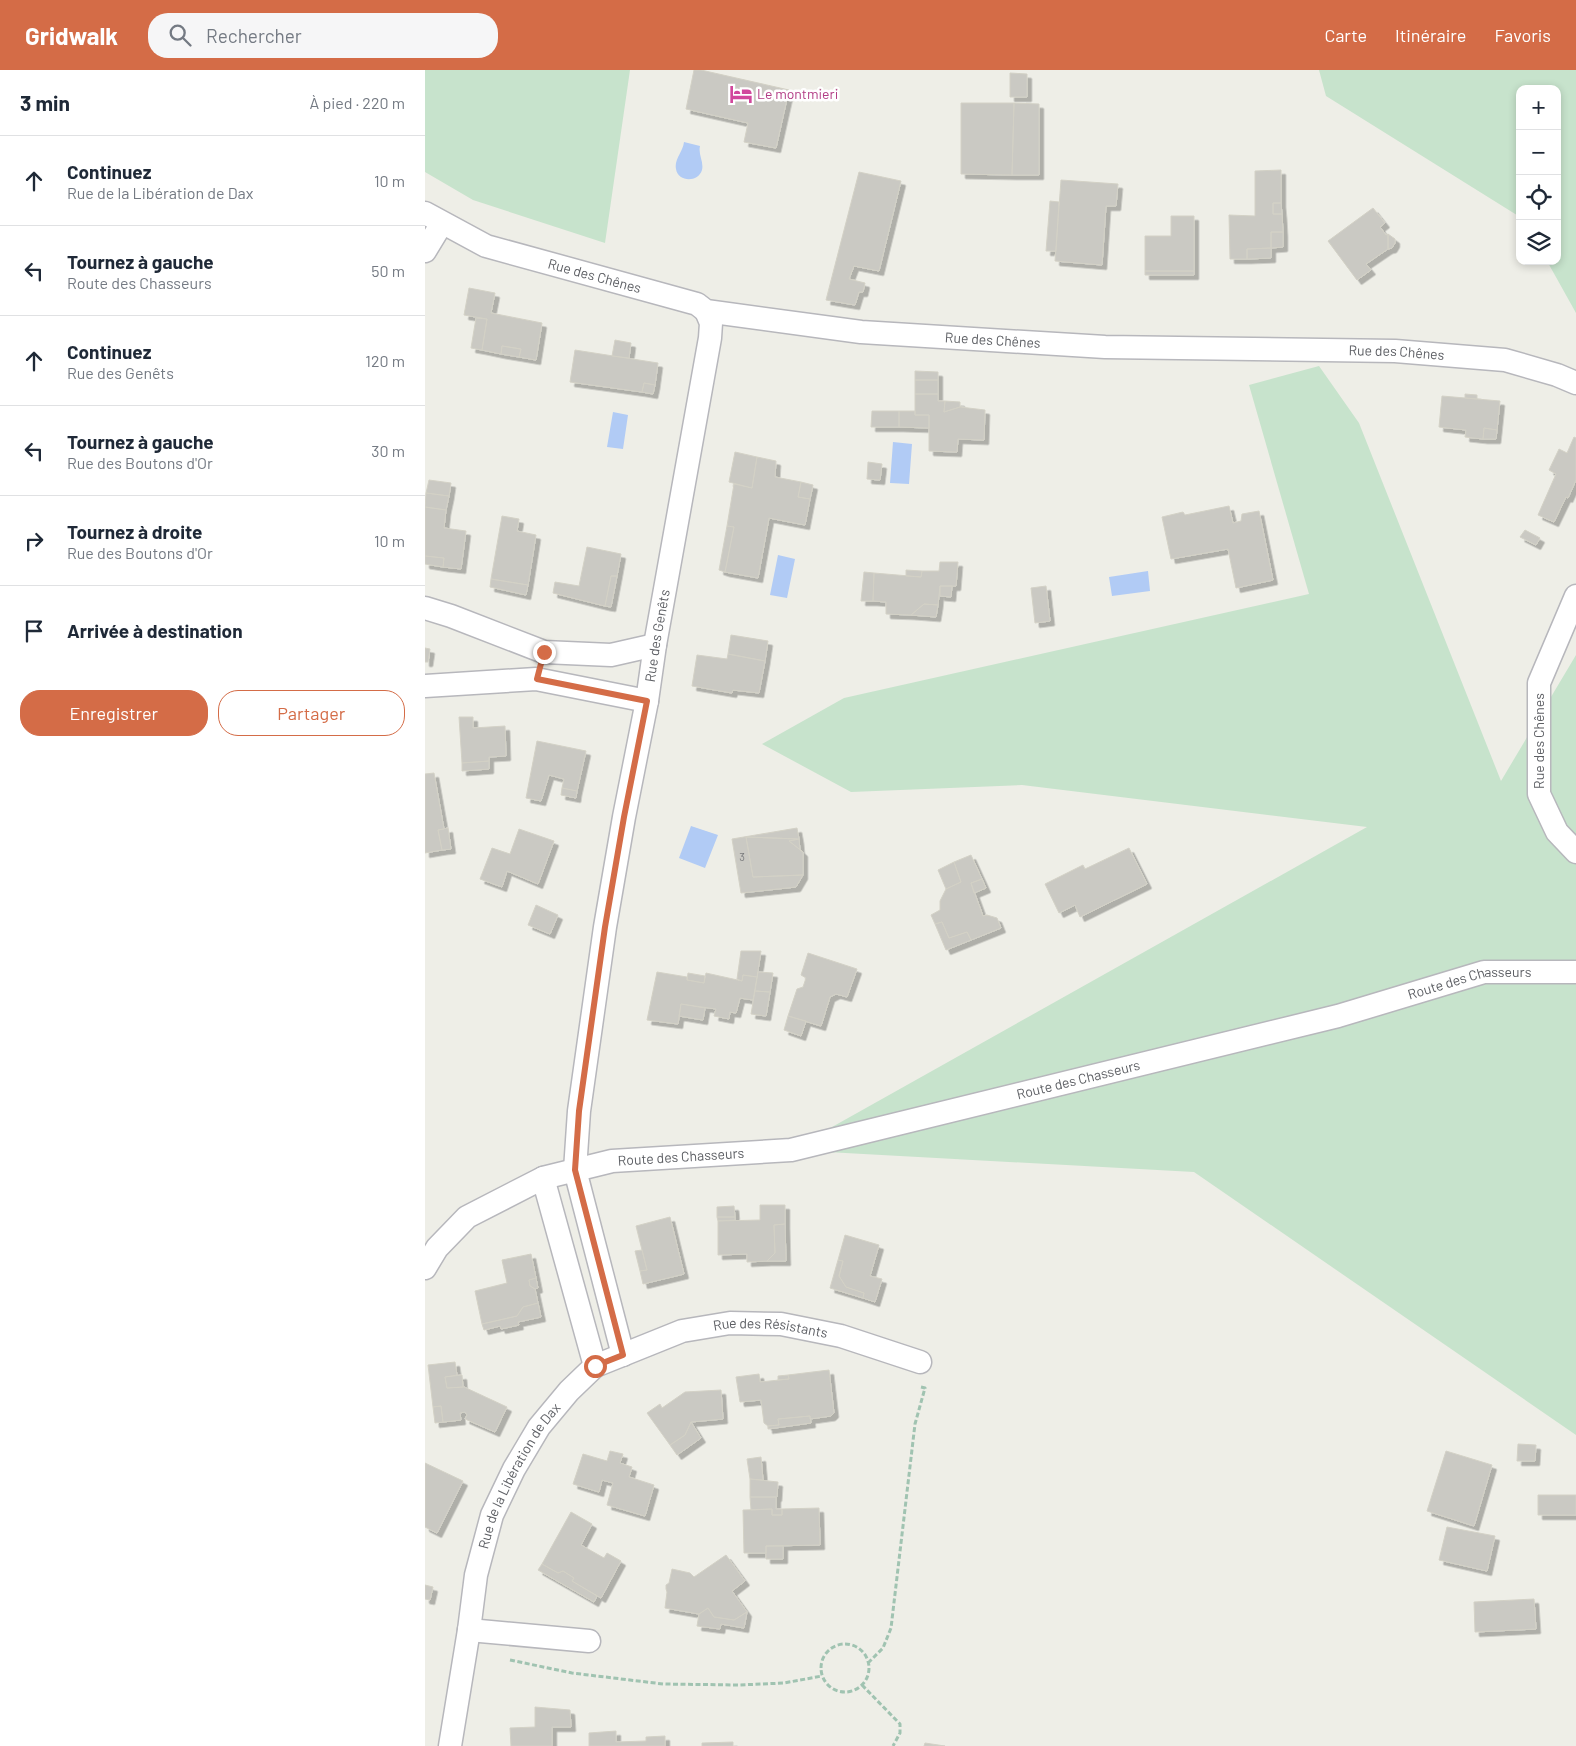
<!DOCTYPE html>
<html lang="fr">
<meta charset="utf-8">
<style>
body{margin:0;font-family:Barlow,sans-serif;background:#f6f6f7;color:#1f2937}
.controls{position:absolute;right:15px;top:15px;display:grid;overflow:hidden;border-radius:10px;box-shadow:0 2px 8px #0003}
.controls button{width:45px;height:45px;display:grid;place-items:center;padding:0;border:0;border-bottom:1px solid #e0e1e3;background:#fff;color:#1f2937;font:25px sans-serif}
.stop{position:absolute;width:15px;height:15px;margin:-11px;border:4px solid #d46c47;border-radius:50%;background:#fff}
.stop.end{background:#d46c47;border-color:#fff;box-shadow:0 1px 5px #0008}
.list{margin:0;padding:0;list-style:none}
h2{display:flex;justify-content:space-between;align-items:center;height:65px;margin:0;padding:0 20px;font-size:21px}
h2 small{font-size:16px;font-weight:400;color:#747a83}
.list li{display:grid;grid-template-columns:32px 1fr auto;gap:15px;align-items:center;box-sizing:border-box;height:90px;padding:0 20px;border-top:1px solid #e0e1e3}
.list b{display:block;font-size:19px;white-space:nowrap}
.list p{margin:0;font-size:16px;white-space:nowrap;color:#747a83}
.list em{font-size:16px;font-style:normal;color:#747a83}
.actions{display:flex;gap:10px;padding:15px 20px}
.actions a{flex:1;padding:11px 0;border:1px solid #d46c47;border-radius:20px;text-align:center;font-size:18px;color:#d46c47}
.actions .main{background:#d46c47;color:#fff}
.icon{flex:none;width:28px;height:28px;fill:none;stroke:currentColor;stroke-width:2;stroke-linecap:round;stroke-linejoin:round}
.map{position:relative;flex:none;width:1151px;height:1676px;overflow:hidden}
header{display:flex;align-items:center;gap:30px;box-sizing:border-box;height:70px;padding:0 25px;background:#d46c47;color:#fff}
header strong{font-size:24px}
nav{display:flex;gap:28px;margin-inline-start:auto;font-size:18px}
.search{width:350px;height:45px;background:#f6f6f7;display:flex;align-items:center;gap:12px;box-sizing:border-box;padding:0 18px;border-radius:20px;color:#747a83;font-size:19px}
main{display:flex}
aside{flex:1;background:#fff}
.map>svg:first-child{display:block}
.green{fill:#c7e3cc}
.water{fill:#b1cbf5}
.building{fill:#cac9c3;stroke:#d3d1c6;filter:url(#shadow)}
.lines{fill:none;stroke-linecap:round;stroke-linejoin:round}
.street-casing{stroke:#b7b7bc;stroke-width:25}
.path{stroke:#a0c3b1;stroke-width:3;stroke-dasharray:5 2.5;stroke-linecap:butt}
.street{stroke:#fff;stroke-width:22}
.route{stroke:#d46c47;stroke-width:6}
.labels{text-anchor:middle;stroke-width:5;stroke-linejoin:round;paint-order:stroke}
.number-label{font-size:11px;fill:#797a7c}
.hotel-label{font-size:14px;fill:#b23c85;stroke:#fff;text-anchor:start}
.street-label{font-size:14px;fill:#5e6065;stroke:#fff}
</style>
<header>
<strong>Gridwalk</strong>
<div class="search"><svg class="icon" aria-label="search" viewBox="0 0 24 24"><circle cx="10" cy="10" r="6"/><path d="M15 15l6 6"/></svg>Rechercher</div>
<nav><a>Carte</a><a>Itinéraire</a><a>Favoris</a></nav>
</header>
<main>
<aside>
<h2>3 min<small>À pied · 220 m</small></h2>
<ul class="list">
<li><svg class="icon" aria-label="ahead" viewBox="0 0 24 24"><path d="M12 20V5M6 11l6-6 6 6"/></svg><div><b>Continuez</b><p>Rue de la Libération de Dax</p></div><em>10 m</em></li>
<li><svg class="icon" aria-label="left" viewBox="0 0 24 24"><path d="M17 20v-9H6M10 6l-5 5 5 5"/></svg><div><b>Tournez à gauche</b><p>Route des Chasseurs</p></div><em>50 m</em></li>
<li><svg class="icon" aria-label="ahead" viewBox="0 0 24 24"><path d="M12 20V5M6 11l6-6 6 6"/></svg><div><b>Continuez</b><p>Rue des Genêts</p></div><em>120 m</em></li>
<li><svg class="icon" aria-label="left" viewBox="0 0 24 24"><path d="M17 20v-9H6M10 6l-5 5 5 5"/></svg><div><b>Tournez à gauche</b><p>Rue des Boutons d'Or</p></div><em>30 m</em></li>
<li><svg class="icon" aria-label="right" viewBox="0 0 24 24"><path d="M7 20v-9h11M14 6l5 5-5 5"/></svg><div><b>Tournez à droite</b><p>Rue des Boutons d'Or</p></div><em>10 m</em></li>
<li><svg class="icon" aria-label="arrive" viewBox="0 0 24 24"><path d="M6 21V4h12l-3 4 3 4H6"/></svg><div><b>Arrivée à destination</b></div></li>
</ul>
<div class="actions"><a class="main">Enregistrer</a><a>Partager</a></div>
</aside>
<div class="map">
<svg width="1151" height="1676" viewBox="0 0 1151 1676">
<defs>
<filter id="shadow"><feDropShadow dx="4.5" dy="4.5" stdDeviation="0" flood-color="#0004"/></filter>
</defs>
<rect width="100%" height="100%" fill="#eeeee7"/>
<!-- green -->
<path class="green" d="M 0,0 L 205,0 L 180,173 L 48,130 L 0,102 Z
M 894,0 L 1151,0 L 1151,243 L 1122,191 L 1132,191 L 1132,19 L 1095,19 L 1095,147 L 901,26 Z
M 894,296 L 934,353 L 1076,711 L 1151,585 L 1151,1365 L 769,1102 L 366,1080 L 942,757 L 597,715 L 426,722 L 337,674 L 419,628 L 884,524 L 824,315 Z"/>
<!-- water -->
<path class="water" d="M 259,72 L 275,76 C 273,85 279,92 277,100 C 273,113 253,112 251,99 C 249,89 258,82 259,72 Z
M 188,342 L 203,345 L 198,379 L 182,377 Z
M 468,372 L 487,374 L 484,414 L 465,413 Z
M 353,485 L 370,489 L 362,528 L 345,525 Z
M 723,501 L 725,521 L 687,526 L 684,507 Z
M 266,756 L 293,765 L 280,798 L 254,788 Z"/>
<!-- building -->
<path class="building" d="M 269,0 L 276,0 L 364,20 L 351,78 L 319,72 L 323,53 L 261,39 Z
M 585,3 L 602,4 L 602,27 L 585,27 Z
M 536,33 L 589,33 L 587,105 L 536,104 Z
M 589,33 L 614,34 L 614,105 L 587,105 Z
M 856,100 L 856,133 L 848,133 L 848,144 L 857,144 L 858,162 L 846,162 L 846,178 L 822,179 L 822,189 L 805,189 L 804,145 L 830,146 L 830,101 Z
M 434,102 L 476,111 L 454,201 L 429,196 L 424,209 L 440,213 L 438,222 L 434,222 L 430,235 L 401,230 Z
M 636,110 L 693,114 L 691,136 L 681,136 L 677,195 L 630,191 Z
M 625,131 L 634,132 L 631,181 L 621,181 Z
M 848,133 L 856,133 L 857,144 L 848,144 Z
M 948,138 L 960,153 L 955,157 L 961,165 L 963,164 L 963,179 L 941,194 L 946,200 L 932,210 L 903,171 Z
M 746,146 L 769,146 L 769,201 L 720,201 L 720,166 L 746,166 Z
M 846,162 L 858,162 L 858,177 L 846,178 Z
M 963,164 L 970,169 L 970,173 L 967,178 L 963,179 Z
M 846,178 L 846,188 L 822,189 L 822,179 Z
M 720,201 L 769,201 L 769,205 L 720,205 Z
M 44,218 L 70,223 L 66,243 L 117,253 L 111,290 L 94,287 L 96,279 L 77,276 L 76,284 L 57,280 L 62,249 L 39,245 Z
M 51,248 L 62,249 L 57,280 L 46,278 Z
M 190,270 L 206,273 L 204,288 L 187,286 Z
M 77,276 L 96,279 L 94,287 L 76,284 Z
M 150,280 L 233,293 L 230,315 L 219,313 L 217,322 L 145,312 Z
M 490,301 L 513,302 L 513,310 L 490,310 Z
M 490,310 L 513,310 L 513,324 L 490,324 Z
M 219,313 L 230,315 L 228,324 L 217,322 Z
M 490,324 L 513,324 L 513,331 L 520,331 L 519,342 L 535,337 L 560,340 L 559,370 L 533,369 L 532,382 L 504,381 L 504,345 L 490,345 Z
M 1040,324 L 1052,325 L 1052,329 L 1040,328 Z
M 1017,326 L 1075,331 L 1072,360 L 1059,358 L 1058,369 L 1040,367 L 1041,360 L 1014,357 Z
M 520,331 L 535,332 L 535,337 L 519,342 Z
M 447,341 L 474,341 L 474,357 L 446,357 Z
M 474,341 L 490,341 L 490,345 L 504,345 L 504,358 L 474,357 Z
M 1059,358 L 1072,360 L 1071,369 L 1058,369 Z
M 1149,367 L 1151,368 L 1151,410 L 1143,428 L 1141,427 L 1129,452 L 1113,445 L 1131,404 L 1124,400 L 1134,379 L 1142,383 Z
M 310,382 L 332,387 L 327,418 L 304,412 Z
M 332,387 L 351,391 L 350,407 L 376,412 L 373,427 L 385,429 L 380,455 L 344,448 L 333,508 L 300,502 L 309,457 L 302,456 L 309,414 L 327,418 Z
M 443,392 L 457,394 L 455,410 L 442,409 Z
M 4,410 L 26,413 L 24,426 L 1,423 Z
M 376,412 L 388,415 L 385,429 L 373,427 Z
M 1,423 L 24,426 L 21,440 L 0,437 Z
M 804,436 L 808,453 L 816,451 L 817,444 L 834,441 L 848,510 L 811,518 L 803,479 L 746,489 L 737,447 L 758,442 L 760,445 Z
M 0,437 L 21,440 L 19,458 L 41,461 L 36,499 L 18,497 L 19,488 L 0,486 Z
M 77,446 L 94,449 L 92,461 L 111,465 L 103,515 L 66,509 Z
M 302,456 L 309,457 L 300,502 L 294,500 Z
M 1100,460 L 1115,468 L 1111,475 L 1095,467 Z
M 162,477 L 196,484 L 192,506 L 186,506 L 180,536 L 128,523 L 130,512 L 154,516 Z
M 0,486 L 19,488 L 18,497 L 0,494 Z
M 515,492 L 533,492 L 531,516 L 515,516 L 513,535 L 499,534 L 486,545 L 461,544 L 461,532 L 448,531 L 449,503 L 496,507 L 497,501 L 514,501 Z
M 481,500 L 497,501 L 496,507 L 481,506 Z
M 439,502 L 449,503 L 448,531 L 436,531 Z
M 186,506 L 192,506 L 186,537 L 180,536 Z
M 66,509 L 103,515 L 101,525 L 65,517 Z
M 515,516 L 527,516 L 526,527 L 515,526 Z
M 621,516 L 625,551 L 610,553 L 606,518 Z
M 499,534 L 513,535 L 511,547 L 486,545 Z
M 306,565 L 343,571 L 340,591 L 303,584 Z
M 0,578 L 5,579 L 3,592 L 0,592 Z
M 303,584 L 340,591 L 334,623 L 308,620 L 307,623 L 267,616 L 272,585 L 302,589 Z
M 34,647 L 48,647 L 48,658 L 80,656 L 81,686 L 64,687 L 64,691 L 37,693 Z
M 112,671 L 161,681 L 152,721 L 137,718 L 139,709 L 124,705 L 116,731 L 101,728 Z
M 64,691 L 64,699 L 37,701 L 37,693 Z
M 9,703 L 19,759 L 13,760 L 17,780 L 0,783 L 0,704 Z
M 137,718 L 152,721 L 151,728 L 136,725 Z
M 23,758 L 26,779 L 17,780 L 13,760 Z
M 372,758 L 374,769 L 321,767 L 328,807 L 378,805 L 371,817 L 316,823 L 307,769 Z
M 94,759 L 129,771 L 113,814 L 82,801 L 77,817 L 55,809 L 67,778 L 85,784 Z
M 321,767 L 374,769 L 364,771 L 378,782 L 378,805 L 328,807 Z
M 374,769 L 375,780 L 378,782 L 364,771 Z
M 704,778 L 722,814 L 655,847 L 650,835 L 634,843 L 620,814 L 658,795 L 660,799 Z
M 546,785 L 557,809 L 546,813 L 558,846 L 562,845 L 572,848 L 576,858 L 546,870 L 542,862 L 524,868 L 517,852 L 510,854 L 506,845 L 515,840 L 515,831 L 521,819 L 536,812 L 529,792 Z
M 529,792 L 536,812 L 521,819 L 513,800 Z
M 557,809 L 561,818 L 549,823 L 546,813 Z
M 111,835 L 133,845 L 125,864 L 103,855 Z
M 517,852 L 524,868 L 542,862 L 546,870 L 521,880 L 510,854 Z
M 316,881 L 336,881 L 332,907 L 318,905 L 317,911 L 312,909 Z
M 383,883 L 432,899 L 422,927 L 411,924 L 405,927 L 396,956 L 363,946 L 372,919 L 378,917 L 381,908 L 376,905 Z
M 232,902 L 262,907 L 262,910 L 279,913 L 281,903 L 317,911 L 318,905 L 332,907 L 328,930 L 315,928 L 311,943 L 305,942 L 304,949 L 289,946 L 291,939 L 256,934 L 253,954 L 222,950 Z
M 333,902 L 348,903 L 345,922 L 330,921 Z
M 263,903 L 280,906 L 279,913 L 262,910 Z
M 330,921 L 345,922 L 341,946 L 326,944 Z
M 256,934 L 280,938 L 278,950 L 254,946 Z
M 363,946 L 381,951 L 376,966 L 359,960 Z
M 335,1135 L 360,1135 L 360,1154 L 349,1155 L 350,1183 L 342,1191 L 322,1192 L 322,1184 L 293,1185 L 293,1151 L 335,1150 Z
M 309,1136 L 310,1147 L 292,1147 L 292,1137 Z
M 245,1147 L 259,1204 L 218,1214 L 215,1201 L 222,1200 L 211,1156 Z
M 292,1147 L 310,1147 L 310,1150 L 293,1151 Z
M 360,1154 L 361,1191 L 342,1191 L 350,1183 L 349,1155 Z
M 420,1165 L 454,1175 L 445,1206 L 457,1209 L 450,1232 L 438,1228 L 439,1223 L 421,1217 L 414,1206 L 418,1191 L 413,1190 Z
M 217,1180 L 222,1200 L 215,1201 L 210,1181 Z
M 106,1184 L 111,1208 L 104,1210 L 105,1216 L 110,1219 L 113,1233 L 98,1237 L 92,1246 L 57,1254 L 50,1221 L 82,1213 L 77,1190 Z
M 413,1190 L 418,1191 L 414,1206 L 421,1217 L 439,1223 L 438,1228 L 405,1218 Z
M 111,1208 L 113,1218 L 110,1219 L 105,1216 L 104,1210 Z
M 113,1233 L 116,1247 L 93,1252 L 94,1255 L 76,1259 L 75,1256 L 59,1260 L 57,1254 L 92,1246 L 98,1237 Z
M 30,1292 L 32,1305 L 20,1307 L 22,1318 L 39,1317 L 82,1337 L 70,1362 L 40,1349 L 42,1345 L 40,1342 L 35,1343 L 36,1350 L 18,1352 L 16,1336 L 8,1337 L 3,1295 Z
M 404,1300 L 409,1343 L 406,1346 L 385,1349 L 385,1346 L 353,1349 L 354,1355 L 343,1356 L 339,1353 L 336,1330 L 315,1332 L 311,1307 L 334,1304 L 335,1312 L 364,1309 L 363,1305 Z
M 37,1305 L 38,1317 L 22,1318 L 20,1307 Z
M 363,1305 L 364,1309 L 353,1310 L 353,1306 Z
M 296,1320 L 298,1349 L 266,1352 L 260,1365 L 245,1375 L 222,1343 L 235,1334 L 237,1338 L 260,1322 Z
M 16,1336 L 18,1352 L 10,1353 L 8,1337 Z
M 385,1346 L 386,1353 L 343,1359 L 343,1356 L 354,1355 L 353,1349 Z
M 266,1352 L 276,1368 L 252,1385 L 245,1375 L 260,1365 Z
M 1093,1374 L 1111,1375 L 1110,1391 L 1092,1391 Z
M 185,1381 L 198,1384 L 195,1393 L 207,1397 L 204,1407 L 229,1415 L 220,1446 L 182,1435 L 188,1413 L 177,1410 L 174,1422 L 148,1414 L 158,1384 L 182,1391 Z
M 1021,1381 L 1067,1395 L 1049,1456 L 1002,1441 Z
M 336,1387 L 338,1410 L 325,1409 L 322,1389 Z
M 0,1393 L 38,1411 L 12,1463 L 0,1457 Z
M 325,1409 L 353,1412 L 352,1427 L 325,1427 Z
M 1113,1425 L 1151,1425 L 1151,1445 L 1113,1445 Z
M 325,1427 L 351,1427 L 351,1439 L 357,1439 L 357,1445 L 347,1445 L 347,1439 L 326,1440 Z
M 394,1438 L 395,1475 L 341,1476 L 341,1483 L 319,1483 L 318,1440 L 347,1439 L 347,1445 L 357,1445 L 357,1439 Z
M 146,1442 L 167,1454 L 156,1475 L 179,1488 L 182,1483 L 196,1491 L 176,1528 L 147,1511 L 149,1508 L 138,1501 L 133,1503 L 117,1494 Z
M 1022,1457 L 1070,1466 L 1062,1501 L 1014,1490 Z
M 341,1476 L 358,1476 L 358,1489 L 341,1489 Z
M 301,1485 L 320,1511 L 307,1521 L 322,1542 L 309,1550 L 289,1547 L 283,1538 L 274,1544 L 240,1538 L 242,1522 L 241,1519 L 241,1515 L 244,1513 L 247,1499 L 265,1503 L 269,1507 Z
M 117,1494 L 133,1503 L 138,1501 L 149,1508 L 147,1511 L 172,1526 L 169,1532 L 113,1500 Z
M 0,1515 L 8,1517 L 5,1530 L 0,1529 Z
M 1109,1529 L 1111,1559 L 1050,1562 L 1049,1532 Z
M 283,1538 L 289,1547 L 309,1550 L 322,1542 L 319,1558 L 296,1554 L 295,1559 L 272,1556 L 274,1544 Z
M 110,1637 L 145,1640 L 146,1657 L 127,1657 L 127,1676 L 86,1676 L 85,1658 L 110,1657 Z
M 191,1661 L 191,1672 L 221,1671 L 221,1667 L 240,1666 L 240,1676 L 164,1676 L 164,1663 Z
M 308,1672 L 308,1676 L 277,1676 L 277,1673 Z
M 500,1673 L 520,1676 L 499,1676 Z"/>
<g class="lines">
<defs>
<g id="street">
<path id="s1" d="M 0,143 L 61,176 L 272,234 L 281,241 L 436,262 L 680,277 L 970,281 L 1080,290 L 1132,305 L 1151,313"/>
<path d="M 0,181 L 17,153"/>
<path d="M 1151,526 L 1114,613 L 1114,724 L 1132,762 L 1151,782"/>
<path d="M 0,538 L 26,546 L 119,582 L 186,585 L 230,575"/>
<path d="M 0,616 L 111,609 L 222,631"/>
<path d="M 118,1108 L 170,1296"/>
<path id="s2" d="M 0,1198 L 12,1178 L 42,1147 L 118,1108 L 187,1091 L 366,1080 L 913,946 L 1059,902 L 1151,902"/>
<path id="s3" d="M 198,1285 L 150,1100 L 154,1041 L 180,857 L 199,747 L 222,631 L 230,575 L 285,268 L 286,253 L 281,241"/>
<path d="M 44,1560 L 164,1571"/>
<path id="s4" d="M 25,1676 L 44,1560 L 51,1505 L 67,1445 L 89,1399 L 114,1357 L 144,1321 L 170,1296 L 257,1261 L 305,1253 L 356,1254 L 416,1266 L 495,1292"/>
</g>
</defs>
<!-- street casing -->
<use href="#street" class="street-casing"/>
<!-- path -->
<path class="path" d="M396 1598a24 24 0 1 1 48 0a24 24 0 1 1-48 0Z
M 85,1590 L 147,1603 L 238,1614 L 314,1615 L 359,1613 L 397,1606
M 443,1593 L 458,1578 L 466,1558 L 490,1354 L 500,1318 L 496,1317
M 437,1615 L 475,1654 L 475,1663 L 468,1676"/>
<!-- street -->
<use href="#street" class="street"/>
</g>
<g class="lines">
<!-- route -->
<path class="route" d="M 119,582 L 112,609 L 222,631 L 199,747 L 180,857 L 154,1041 L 150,1100 L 198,1285 L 170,1296"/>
</g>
<!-- icons -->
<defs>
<symbol id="hotel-bare" viewBox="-9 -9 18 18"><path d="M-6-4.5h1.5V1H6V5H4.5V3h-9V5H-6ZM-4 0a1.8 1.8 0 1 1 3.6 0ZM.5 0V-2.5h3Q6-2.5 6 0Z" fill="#d1479c" stroke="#fff" stroke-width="2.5" paint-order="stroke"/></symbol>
</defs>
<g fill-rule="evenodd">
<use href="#hotel-bare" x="300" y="8" width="32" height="32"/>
</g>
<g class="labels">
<!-- number labels -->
<g class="number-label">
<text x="317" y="791">3</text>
</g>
<!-- hotel labels -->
<g class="hotel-label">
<text x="332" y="29">Le montmieri</text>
</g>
<!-- street labels -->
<g class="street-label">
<text dy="5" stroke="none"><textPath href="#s1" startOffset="182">Rue des Chênes</textPath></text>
<text dy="5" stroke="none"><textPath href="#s1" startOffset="588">Rue des Chênes</textPath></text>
<text dy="5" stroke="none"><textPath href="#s1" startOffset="992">Rue des Chênes</textPath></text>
<text dy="5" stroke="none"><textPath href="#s3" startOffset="732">Rue des Genêts</textPath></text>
<text transform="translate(1114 671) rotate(-90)" y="5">Rue des Chênes</text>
<text dy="5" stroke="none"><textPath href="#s2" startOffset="1102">Route des Chasseurs</textPath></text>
<text dy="5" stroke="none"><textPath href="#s2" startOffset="698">Route des Chasseurs</textPath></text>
<text dy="5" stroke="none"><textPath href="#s2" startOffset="292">Route des Chasseurs</textPath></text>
<text dy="5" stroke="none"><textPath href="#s4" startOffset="601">Rue des Résistants</textPath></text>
<text dy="5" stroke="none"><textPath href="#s4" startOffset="282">Rue de la Libération de Dax</textPath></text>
</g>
</g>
</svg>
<div class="controls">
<button>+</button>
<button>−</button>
<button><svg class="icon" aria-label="locate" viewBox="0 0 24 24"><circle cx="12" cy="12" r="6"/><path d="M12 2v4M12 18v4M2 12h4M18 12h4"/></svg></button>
<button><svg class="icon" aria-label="layers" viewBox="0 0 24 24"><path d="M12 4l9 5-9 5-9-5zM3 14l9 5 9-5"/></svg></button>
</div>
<div class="stop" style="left:170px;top:1296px"></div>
<div class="stop end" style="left:119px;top:582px"></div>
</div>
</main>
